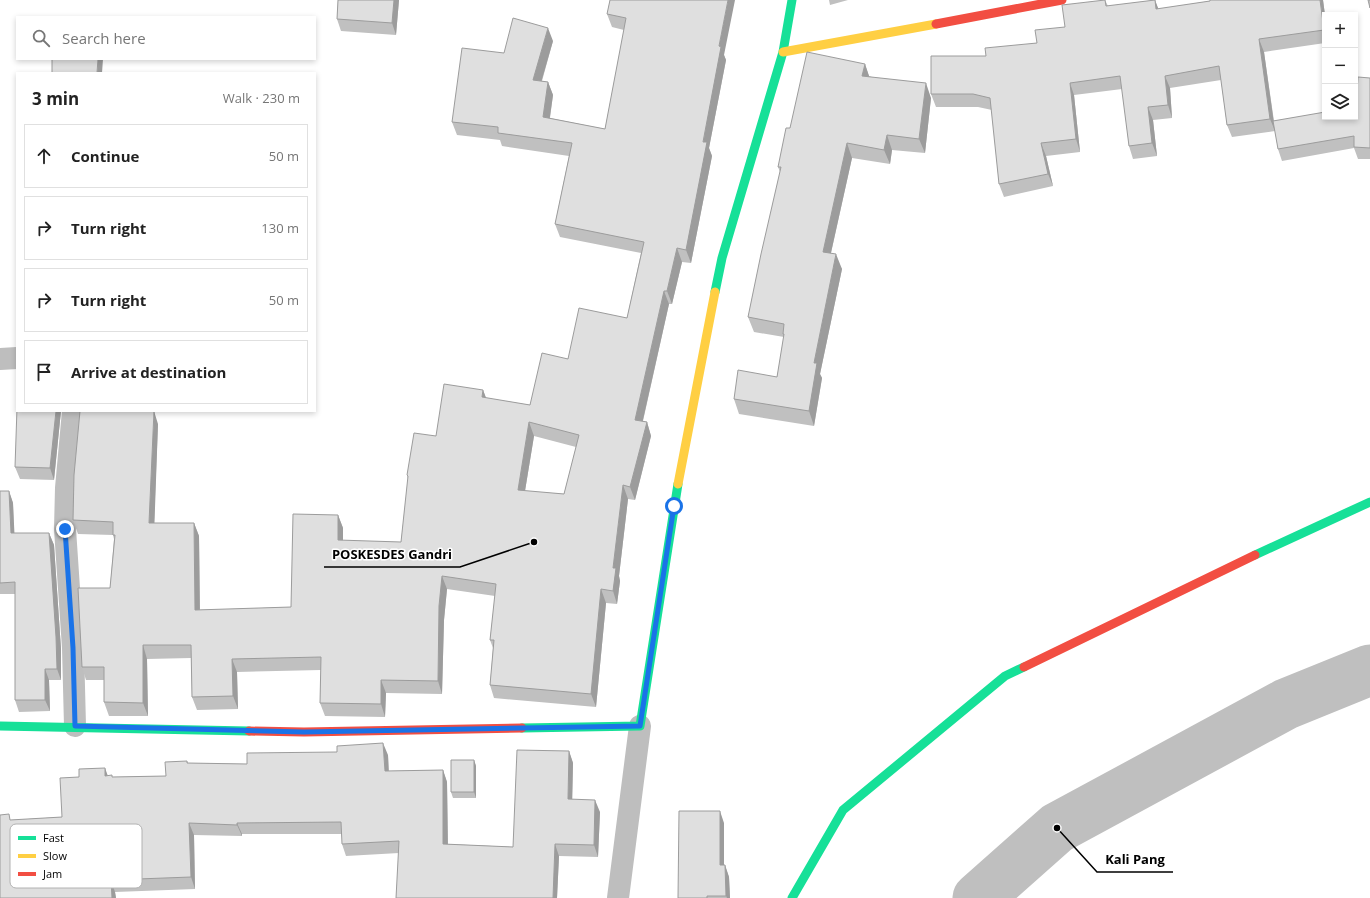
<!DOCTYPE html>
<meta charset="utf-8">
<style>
body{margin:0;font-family:"Open Sans",sans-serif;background:#f6f6f6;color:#222}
.controls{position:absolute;right:12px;top:12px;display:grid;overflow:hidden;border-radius:0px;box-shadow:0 2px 6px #0003}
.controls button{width:36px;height:36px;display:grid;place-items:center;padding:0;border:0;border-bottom:1px solid #e0e0e0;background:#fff;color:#222;font:20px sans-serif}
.stop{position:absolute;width:12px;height:12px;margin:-9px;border:3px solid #1a73e8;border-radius:50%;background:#fff}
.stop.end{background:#1a73e8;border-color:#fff;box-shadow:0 1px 4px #0008}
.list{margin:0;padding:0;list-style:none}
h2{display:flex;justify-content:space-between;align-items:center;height:52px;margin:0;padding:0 16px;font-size:17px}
h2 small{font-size:13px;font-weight:400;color:#767676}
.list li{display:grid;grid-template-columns:26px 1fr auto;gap:12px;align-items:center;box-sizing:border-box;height:64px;margin:0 8px 8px;padding:0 8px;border:1px solid #e0e0e0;border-radius:0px}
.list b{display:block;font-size:15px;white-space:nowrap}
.list em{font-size:13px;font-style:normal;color:#767676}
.icon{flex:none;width:22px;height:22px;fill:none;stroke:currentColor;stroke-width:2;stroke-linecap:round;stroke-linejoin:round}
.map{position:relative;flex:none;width:1370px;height:898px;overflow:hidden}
.search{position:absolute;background:#fff;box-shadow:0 2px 6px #0003;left:16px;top:16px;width:300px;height:44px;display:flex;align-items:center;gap:10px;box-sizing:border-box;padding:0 14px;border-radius:0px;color:#767676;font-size:15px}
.panel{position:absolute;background:#fff;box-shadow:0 2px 6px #0003;left:16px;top:72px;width:300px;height:340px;border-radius:0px}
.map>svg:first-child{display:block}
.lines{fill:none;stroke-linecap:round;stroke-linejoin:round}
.river{stroke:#bfbfbf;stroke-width:51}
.street{stroke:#bebebe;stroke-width:22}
.fast{stroke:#16e098;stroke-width:9}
.slow{stroke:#ffcf43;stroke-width:9}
.jam{stroke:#f24e42;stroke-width:9}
.wall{fill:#c0c0c0;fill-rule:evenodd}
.shaded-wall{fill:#9c9c9c}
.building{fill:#dfdfdf;stroke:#9c9c9c;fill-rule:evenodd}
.route{stroke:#1a73e8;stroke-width:5}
.key{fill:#fff;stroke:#b2b2b2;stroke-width:1}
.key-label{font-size:11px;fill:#000}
.leader{fill:none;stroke:#000;stroke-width:1.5}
.callout-dot{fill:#000;stroke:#fff;stroke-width:1.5}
.callout-label{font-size:13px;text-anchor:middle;font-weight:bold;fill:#000;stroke:#fff;stroke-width:3;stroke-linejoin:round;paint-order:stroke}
</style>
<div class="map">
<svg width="1370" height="898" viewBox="0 0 1370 898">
<rect width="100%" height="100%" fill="#fff"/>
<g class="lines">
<!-- river -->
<path class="river" d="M 978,898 L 1057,828 L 1286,704 L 1370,670"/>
<!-- street -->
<path class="street" d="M 0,359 L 17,358
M 73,411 L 66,488 L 65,529 L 73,648 L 75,726
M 618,898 L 640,726"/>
<!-- fast -->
<path class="fast" d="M 715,292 L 722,258 L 783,52 L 792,0
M 1255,555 L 1370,502
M 0,726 L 249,731
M 522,728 L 640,726 L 678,484
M 792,898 L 843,810 L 1005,676 L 1024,667"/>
<!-- slow -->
<path class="slow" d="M 783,52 L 936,24
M 678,484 L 715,292"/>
<!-- jam -->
<path class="jam" d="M 936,24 L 1062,0
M 1024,667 L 1255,555
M 249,731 L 304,732 L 522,728"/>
</g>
<!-- wall -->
<path class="wall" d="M 338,0 L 399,0 L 396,35 L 341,31 L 337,19 Z
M 610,0 L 724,55 L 726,60 L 709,148 L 712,156 L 691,263 L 682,262 L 672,304 L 669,304 L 643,421 L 647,422 L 651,436 L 635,500 L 628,499 L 619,576 L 620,581 L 617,604 L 606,603 L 596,707 L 494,698 L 490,685 L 493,648 L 490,640 L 495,596 L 447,589 L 444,620 L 442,694 L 386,693 L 385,717 L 325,716 L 320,703 L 321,670 L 237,672 L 238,709 L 197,710 L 192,697 L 191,658 L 147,659 L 148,716 L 109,716 L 104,702 L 104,680 L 86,680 L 82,667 L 110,588 L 114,539 L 113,535 L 78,534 L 73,520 L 158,424 L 154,523 L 194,523 L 199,536 L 200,610 L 291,607 L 338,515 L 343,528 L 343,541 L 401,542 L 408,479 L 407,475 L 436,436 L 483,390 L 486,398 L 530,405 L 568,359 L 627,318 L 641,253 L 560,237 L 555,224 L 569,156 L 502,146 L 500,140 L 457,135 L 452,122 L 504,53 L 553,41 L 542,81 L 548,82 L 553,95 L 550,118 L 605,129 L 624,30 L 612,27 L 607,14 ZM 534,436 L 576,447 L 564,494 L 525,491 Z
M 829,0 L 848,0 L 830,5 Z
M 1105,0 L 1108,6 L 1155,0 L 1158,9 L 1210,1 L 1210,0 L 1323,0 L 1325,15 L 1325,43 L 1264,52 L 1274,121 L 1356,107 L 1370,78 L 1370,159 L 1358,159 L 1354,148 L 1282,161 L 1278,149 L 1275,131 L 1232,137 L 1227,125 L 1221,80 L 1170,88 L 1172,118 L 1153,120 L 1157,156 L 1133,159 L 1129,146 L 1122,89 L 1074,95 L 1080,152 L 1046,156 L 1053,186 L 1004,197 L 999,184 L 992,110 L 978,107 L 936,107 L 931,94 L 986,56 L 1037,43 L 1065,27 Z
M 865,64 L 869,76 L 931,98 L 925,153 L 892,150 L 890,164 L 852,158 L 831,253 L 842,269 L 820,374 L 822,378 L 814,426 L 739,414 L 734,399 L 777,377 L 784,337 L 754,332 L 748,317 L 780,172 L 778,167 L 790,128 Z
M 61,411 L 54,480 L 20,479 L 15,467 Z
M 0,491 L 9,491 L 13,503 L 14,533 L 49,533 L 54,545 L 61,649 L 61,680 L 49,680 L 50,711 L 19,712 L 15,700 L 15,594 L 0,594 Z
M 569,751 L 573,763 L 572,799 L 600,812 L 598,857 L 559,856 L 557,898 L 396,898 L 399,853 L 346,856 L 342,844 L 342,834 L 242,834 L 242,836 L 194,835 L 195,889 L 115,892 L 116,898 L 0,898 L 11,820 L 62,817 L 79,777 L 105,768 L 107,776 L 113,777 L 166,776 L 187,761 L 188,763 L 247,764 L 388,755 L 389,771 L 443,770 L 447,782 L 448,844 L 513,847 Z
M 474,760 L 476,766 L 476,798 L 453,798 L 451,792 Z
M 724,823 L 724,865 L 725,865 L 729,877 L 730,898 L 678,898 Z"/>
<!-- shaded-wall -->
<path class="shaded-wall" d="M 394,0 L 399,0 L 396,35 L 392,23 Z
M 728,0 L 735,0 L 724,55 L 726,60 L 709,148 L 712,156 L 691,263 L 686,250 L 719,46 Z
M 1155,0 L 1160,13 L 1156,9 Z
M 1320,0 L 1323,0 L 1325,15 L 1325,32 Z
M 548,28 L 553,41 L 538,93 L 533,80 Z
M 1259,39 L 1264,52 L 1275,131 L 1270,119 Z
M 98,59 L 103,59 L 102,73 L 97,73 Z
M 865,64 L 870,79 L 862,76 Z
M 1165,76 L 1170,88 L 1172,118 L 1168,105 Z
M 548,82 L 553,95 L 548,130 L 543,117 Z
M 926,83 L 931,98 L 925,153 L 919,139 Z
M 1070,83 L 1074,95 L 1080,152 L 1076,139 Z
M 1148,107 L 1153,120 L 1157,156 L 1152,143 Z
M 887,135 L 892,150 L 890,164 L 884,150 Z
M 847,143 L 852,158 L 828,266 L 823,252 Z
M 1041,143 L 1046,156 L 1053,186 L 1048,174 Z
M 677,248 L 682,262 L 672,304 L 667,291 Z
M 836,254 L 842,269 L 820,374 L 822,378 L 814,426 L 809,411 L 814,363 Z
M 664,291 L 669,304 L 640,433 L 635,420 Z
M 483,390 L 488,403 L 482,397 Z
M 56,411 L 61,411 L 54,480 L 50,468 Z
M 154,411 L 158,424 L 154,536 L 149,523 Z
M 529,422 L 534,436 L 523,503 L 518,490 Z
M 647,422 L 651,436 L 635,500 L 630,487 Z
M 623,485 L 628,499 L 619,576 L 620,581 L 617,604 L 613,591 L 613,568 Z
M 9,491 L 13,503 L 15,545 L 11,533 Z
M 338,515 L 343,528 L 343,554 L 338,540 Z
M 194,523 L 199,536 L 200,623 L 195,610 Z
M 49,533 L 54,545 L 61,649 L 61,680 L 57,669 Z
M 442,576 L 447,589 L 444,620 L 442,694 L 438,681 L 439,606 Z
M 601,589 L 606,603 L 596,707 L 591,694 Z
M 143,645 L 147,659 L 148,716 L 143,703 Z
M 232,659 L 237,672 L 238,709 L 233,696 Z
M 45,669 L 49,680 L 50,711 L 45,700 Z
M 381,680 L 386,693 L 385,717 L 381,704 Z
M 383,743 L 388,755 L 389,783 L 385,771 Z
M 569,751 L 573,763 L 572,811 L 568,799 Z
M 474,760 L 476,766 L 476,798 L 474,792 Z
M 105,768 L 109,779 L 105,776 Z
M 443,770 L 447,782 L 448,856 L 443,844 Z
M 595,800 L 600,812 L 598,857 L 594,845 Z
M 720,811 L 724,823 L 724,877 L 720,865 Z
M 189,823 L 194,835 L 195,889 L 191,877 Z
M 237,823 L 242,834 L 242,836 L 237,825 Z
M 555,844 L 559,856 L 557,898 L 553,898 Z
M 725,865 L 729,877 L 730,898 L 727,898 L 726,896 Z
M 111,880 L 115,892 L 116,898 L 112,898 Z"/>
<!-- building -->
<path class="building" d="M 338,0 L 394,0 L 392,23 L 337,19 Z
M 610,0 L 728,0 L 719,46 L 721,47 L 703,142 L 707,142 L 686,250 L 677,248 L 667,291 L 664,291 L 635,420 L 647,422 L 630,487 L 623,485 L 613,568 L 616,568 L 613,591 L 601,589 L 591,694 L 490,685 L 494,640 L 490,640 L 496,584 L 442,576 L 439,606 L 438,681 L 381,680 L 381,704 L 320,703 L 321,657 L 232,659 L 233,696 L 192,697 L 191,645 L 143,645 L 143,703 L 104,702 L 104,667 L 82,667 L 78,588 L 110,588 L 115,535 L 113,535 L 113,522 L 73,520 L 74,475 L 80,411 L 154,411 L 149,523 L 194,523 L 195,610 L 291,607 L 293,514 L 338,515 L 338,540 L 401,542 L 408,476 L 407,475 L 414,433 L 436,436 L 444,384 L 483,390 L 482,397 L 530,405 L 542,353 L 568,359 L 579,308 L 627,318 L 644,242 L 555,224 L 572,143 L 498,133 L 498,127 L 452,122 L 462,48 L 504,53 L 513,18 L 548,28 L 533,80 L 548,82 L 543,117 L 605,129 L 626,18 L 607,14 ZM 529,422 L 579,435 L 564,494 L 518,490 Z
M 1105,0 L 1106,6 L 1155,0 L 1156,9 L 1210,1 L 1210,0 L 1320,0 L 1324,30 L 1259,39 L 1270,119 L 1227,125 L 1219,66 L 1165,76 L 1168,105 L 1148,107 L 1152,143 L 1129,146 L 1120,76 L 1070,83 L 1076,139 L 1041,143 L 1048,174 L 999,184 L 990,98 L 973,94 L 931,94 L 931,56 L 986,56 L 985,48 L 1037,43 L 1035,30 L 1065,27 L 1062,5 Z
M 1368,0 L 1370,0 L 1370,8 Z
M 807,52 L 865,64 L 862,76 L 926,83 L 919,139 L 887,135 L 884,150 L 847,143 L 823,252 L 836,254 L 814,363 L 817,363 L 809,411 L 734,399 L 738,370 L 777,377 L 784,334 L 783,334 L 784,324 L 748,317 L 761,254 L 781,167 L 778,167 L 786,128 L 790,128 Z
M 52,59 L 98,59 L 97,73 L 52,73 Z
M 1358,77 L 1370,78 L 1370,148 L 1354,147 L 1354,136 L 1278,149 L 1273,121 L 1325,112 L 1325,117 L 1355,117 L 1355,107 L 1356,107 Z
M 17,408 L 17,411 L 56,411 L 50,468 L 15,467 Z
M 0,491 L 9,491 L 11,533 L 49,533 L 56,637 L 57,669 L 45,669 L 45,700 L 15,700 L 15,582 L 0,583 Z
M 383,743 L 385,771 L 443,770 L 443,844 L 513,847 L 517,750 L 569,751 L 568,799 L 595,800 L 594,845 L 555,844 L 553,898 L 396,898 L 399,841 L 342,844 L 341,822 L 237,823 L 237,825 L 189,823 L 191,877 L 111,880 L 112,898 L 0,898 L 0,815 L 9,814 L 10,820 L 62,817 L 60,778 L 79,777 L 79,769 L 105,768 L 105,776 L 112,775 L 112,777 L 166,776 L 165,762 L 187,761 L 187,763 L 247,764 L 247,753 L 337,752 L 337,746 Z
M 451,760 L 474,760 L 474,792 L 451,792 Z
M 679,811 L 720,811 L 720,865 L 725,865 L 726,896 L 707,896 L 707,898 L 678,898 Z"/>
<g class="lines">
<!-- route -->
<path class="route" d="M 65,529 L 73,648 L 75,726 L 304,732 L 640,726 L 674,506"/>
</g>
<!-- legend -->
<rect x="10" y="824" width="132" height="64" rx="6" class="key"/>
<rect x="18" y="836" width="18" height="4" fill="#16e098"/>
<rect x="18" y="854" width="18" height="4" fill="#ffcf43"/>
<rect x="18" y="872" width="18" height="4" fill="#f24e42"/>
<g class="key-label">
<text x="43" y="842">Fast</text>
<text x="43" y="860">Slow</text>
<text x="43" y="878">Jam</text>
</g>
<!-- callouts -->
<path class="leader" d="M534 542L460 567H324M1057 828L1097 872H1173"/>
<g class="callout-dot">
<circle cx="534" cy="542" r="4"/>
<circle cx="1057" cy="828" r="4"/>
</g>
<g class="callout-label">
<text x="392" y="559">POSKESDES Gandri</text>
<text x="1135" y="864">Kali Pang</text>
</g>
</svg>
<div class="controls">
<button>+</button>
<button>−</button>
<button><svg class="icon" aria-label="layers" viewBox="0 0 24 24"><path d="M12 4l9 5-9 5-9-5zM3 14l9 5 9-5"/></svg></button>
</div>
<div class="stop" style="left:674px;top:506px"></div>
<div class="stop end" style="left:65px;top:529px"></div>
<div class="search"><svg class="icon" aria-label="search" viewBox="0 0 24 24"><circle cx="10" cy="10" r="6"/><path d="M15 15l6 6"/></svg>Search here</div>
<section class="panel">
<h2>3 min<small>Walk · 230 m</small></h2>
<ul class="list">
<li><svg class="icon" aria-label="ahead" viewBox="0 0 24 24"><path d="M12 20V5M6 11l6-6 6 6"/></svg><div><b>Continue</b></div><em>50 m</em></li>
<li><svg class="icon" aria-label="right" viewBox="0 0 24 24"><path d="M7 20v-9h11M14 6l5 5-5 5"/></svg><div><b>Turn right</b></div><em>130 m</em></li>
<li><svg class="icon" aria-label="right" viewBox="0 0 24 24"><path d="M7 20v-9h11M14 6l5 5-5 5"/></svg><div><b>Turn right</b></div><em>50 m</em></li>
<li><svg class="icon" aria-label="arrive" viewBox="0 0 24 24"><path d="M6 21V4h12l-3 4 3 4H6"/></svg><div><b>Arrive at destination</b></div></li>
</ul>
</section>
</div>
